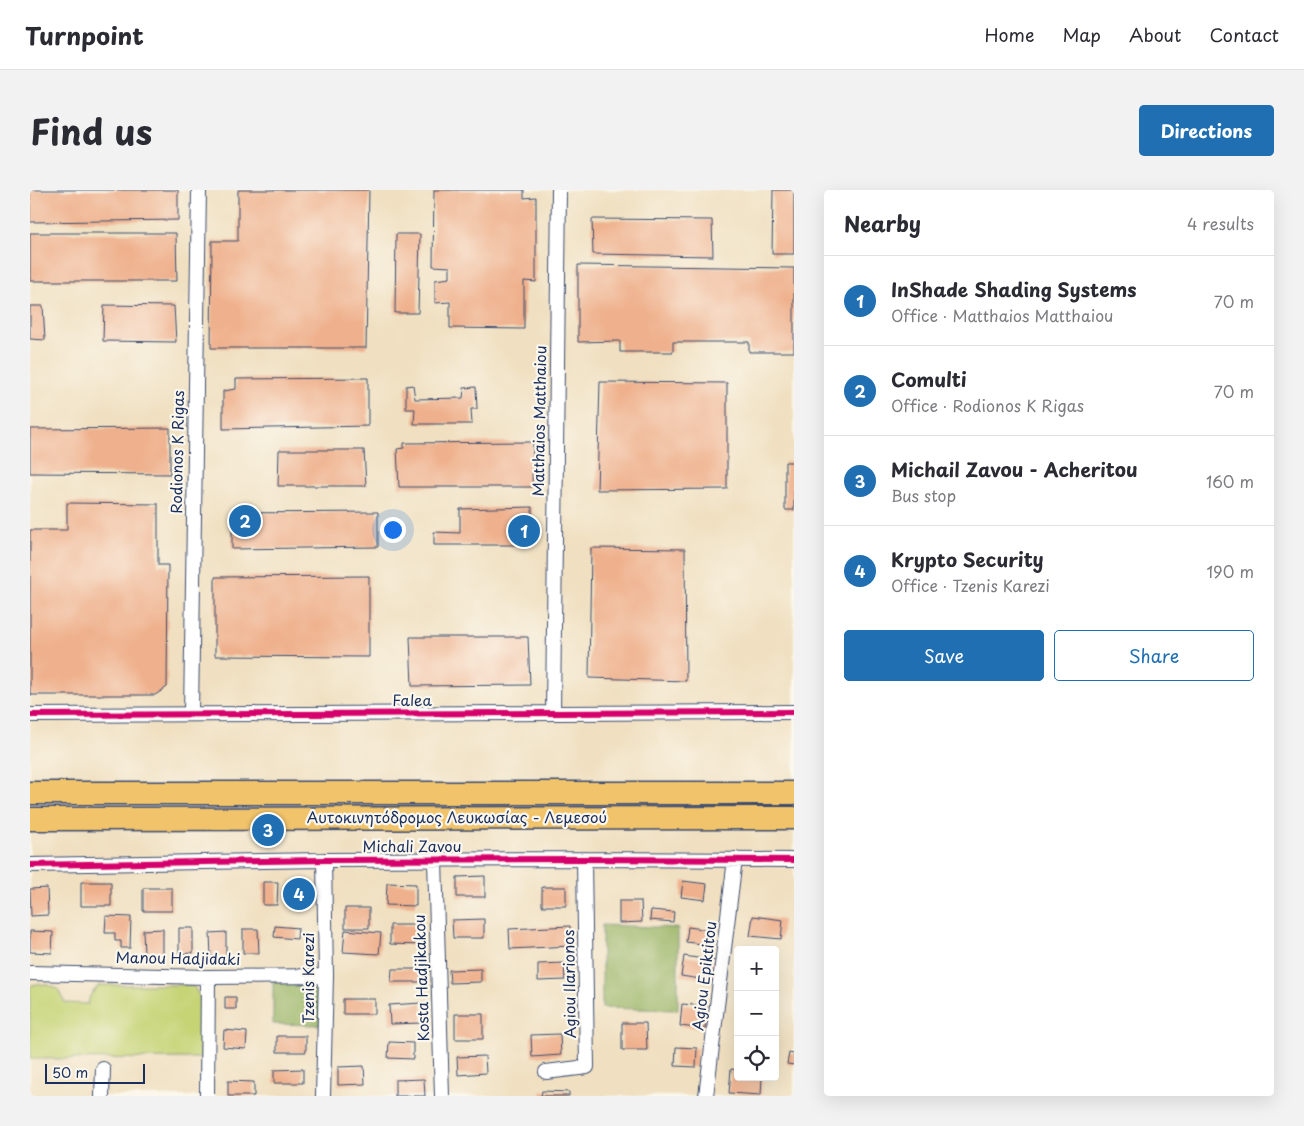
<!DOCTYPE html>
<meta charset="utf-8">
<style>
body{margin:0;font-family:"Playpen Sans",sans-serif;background:#f2f2f3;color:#2b2b33}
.controls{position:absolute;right:15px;bottom:15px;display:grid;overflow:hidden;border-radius:5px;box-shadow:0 5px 20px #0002}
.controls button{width:45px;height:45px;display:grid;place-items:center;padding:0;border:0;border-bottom:1px solid #e1e1e2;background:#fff;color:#2b2b33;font:25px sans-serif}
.scale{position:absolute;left:15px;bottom:12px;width:100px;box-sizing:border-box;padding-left:5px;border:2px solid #1b2f5e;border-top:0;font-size:14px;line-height:18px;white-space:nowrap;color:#1b2f5e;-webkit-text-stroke:4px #fbf7ec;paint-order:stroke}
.you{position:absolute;left:362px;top:339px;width:18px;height:18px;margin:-12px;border:4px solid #fff;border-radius:50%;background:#1a73e8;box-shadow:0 0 0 8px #1a73e833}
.badge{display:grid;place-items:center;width:32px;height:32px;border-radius:50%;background:#1f6fb2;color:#fff;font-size:16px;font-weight:700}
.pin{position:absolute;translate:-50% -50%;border:2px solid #fff;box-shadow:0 1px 5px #0006}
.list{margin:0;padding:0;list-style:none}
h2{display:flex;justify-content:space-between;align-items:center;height:65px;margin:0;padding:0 20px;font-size:21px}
h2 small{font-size:16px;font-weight:400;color:#7c7c81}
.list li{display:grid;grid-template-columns:32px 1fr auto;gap:15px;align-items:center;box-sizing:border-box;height:90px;padding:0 20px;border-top:1px solid #e1e1e2}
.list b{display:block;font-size:19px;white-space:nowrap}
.list p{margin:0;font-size:16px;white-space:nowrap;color:#7c7c81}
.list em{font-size:16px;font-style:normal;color:#7c7c81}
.actions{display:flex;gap:10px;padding:15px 20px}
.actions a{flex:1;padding:11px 0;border:1px solid #1f6fb2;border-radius:5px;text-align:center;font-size:18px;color:#1f6fb2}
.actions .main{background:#1f6fb2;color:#fff}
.icon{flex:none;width:28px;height:28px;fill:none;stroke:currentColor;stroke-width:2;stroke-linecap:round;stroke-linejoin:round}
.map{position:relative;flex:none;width:764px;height:906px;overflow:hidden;border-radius:5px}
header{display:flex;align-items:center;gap:30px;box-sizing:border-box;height:70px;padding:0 25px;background:#fff;border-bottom:1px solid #e1e1e2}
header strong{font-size:24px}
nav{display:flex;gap:28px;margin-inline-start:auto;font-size:18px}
.intro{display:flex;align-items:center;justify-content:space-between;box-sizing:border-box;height:120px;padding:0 30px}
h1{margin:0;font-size:35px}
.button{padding:12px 22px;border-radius:5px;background:#1f6fb2;color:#fff;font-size:18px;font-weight:700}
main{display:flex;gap:30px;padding:0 30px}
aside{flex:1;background:#fff;border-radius:5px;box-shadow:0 5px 20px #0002}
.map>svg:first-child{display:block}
.green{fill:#c6d476;stroke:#70826a}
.forest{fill:#9cb667;stroke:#5c7262}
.building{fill:#efb18d}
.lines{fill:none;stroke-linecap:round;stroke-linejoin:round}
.minor-casing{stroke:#3b4a6d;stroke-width:16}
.trunk-casing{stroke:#3b4a6d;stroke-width:25}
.minor{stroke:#fff;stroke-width:14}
.trunk{stroke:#f1c36a;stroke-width:22}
.cycleway-casing{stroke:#fbf7ec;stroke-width:9}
.cycleway{stroke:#d6006c;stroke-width:6}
.labels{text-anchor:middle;stroke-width:4.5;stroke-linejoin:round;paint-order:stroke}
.street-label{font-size:15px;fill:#1b2f5e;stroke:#fbf7ec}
</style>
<header>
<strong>Turnpoint</strong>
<nav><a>Home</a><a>Map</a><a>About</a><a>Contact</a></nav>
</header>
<div class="intro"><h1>Find us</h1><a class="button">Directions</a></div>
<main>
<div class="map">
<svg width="764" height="906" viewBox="0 0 764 906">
<rect width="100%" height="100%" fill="#fbf7ec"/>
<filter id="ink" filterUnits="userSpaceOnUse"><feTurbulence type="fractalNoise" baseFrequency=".02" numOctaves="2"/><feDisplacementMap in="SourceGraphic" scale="10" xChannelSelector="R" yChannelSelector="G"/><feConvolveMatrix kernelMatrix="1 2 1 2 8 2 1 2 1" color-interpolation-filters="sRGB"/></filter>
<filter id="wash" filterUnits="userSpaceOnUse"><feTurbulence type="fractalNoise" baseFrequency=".0096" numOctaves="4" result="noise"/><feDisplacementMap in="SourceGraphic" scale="20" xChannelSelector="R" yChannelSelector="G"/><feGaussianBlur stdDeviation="1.12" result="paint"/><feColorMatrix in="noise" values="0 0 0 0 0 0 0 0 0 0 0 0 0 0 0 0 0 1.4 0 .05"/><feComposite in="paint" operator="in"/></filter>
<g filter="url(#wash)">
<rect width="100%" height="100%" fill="#f0e0c1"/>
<!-- green -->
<path class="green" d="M 15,794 C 29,798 30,800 35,813 L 58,814 L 60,806 L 69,795 L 158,795 L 164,797 L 171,809 L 171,868 L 0,869 L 0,797 L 2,795 Z"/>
<!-- forest -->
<path class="forest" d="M 572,735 L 648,738 L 648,820 L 572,818 Z
M 243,790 L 281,791 L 289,799 L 290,835 L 243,834 Z"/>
<g id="blocks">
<!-- building -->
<path class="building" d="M 0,0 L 148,0 L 148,30 L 0,32 Z
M 208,0 L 339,0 L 336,158 L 181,158 L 182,51 L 208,51 Z
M 404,0 L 494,0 L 494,8 L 506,7 L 506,92 L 494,91 L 494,139 L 420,138 L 420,112 L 405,113 L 405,90 L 420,88 L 420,77 L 403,76 Z
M 743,0 L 764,0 L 764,64 L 742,64 Z
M 562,29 L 682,30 L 683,66 L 563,64 Z
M 0,43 L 146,43 L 147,91 L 0,91 Z
M 366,44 L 390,44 L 388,123 L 365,123 Z
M 548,75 L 764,78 L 764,162 L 719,162 L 719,152 L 643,152 L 643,162 L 590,162 L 590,151 L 548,152 Z
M 74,115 L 144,116 L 146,152 L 73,151 Z
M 0,116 L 13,116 L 15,150 L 0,149 Z
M 338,188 L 338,236 L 193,239 L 193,201 L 206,199 L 206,189 Z
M 570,192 L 697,193 L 697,299 L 567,300 Z
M 383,195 L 385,209 L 433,208 L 434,198 L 446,197 L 447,219 L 441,219 L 442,234 L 384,234 L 385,219 L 376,219 L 376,196 Z
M 140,238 L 140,284 L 0,283 L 0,239 Z
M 503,252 L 502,297 L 369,297 L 367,259 L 374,258 L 374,253 Z
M 249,260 L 334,260 L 336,296 L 248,296 Z
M 755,272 L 764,272 L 764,320 L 755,320 Z
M 37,313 L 128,314 L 128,375 L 138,375 L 137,497 L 125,505 L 1,505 L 2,503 L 0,503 L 0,340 L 37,340 Z
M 502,317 L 503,355 L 404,355 L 404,342 L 430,343 L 430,319 Z
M 348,322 L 348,357 L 202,359 L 202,323 Z
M 561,358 L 655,359 L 656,491 L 559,488 Z
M 339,386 L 339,467 L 185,466 L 185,387 Z
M 380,447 L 498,447 L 500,495 L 382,496 Z
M 455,686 L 455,707 L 427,707 L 427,687 Z
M 653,691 L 677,694 L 675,710 L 651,707 Z
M 51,692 L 81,692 L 81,716 L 51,716 Z
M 233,692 L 248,692 L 247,715 L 233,715 Z
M 261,692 L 277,692 L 277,716 L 261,716 Z
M 357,693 L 386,694 L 386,716 L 356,715 Z
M 512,697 L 536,697 L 536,716 L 512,716 Z
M 17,698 L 18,725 L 1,726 L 0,699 Z
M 113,698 L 142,698 L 142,721 L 113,721 Z
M 589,711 L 611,711 L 612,732 L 589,733 Z
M 315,718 L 339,718 L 339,738 L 315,738 Z
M 621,720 L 644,722 L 643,732 L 620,730 Z
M 76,726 L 101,727 L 100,758 L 91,758 L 91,751 L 85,751 L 85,743 L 75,743 Z
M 723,726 L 753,730 L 751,749 L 720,746 Z
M 454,729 L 454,748 L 423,748 L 422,730 Z
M 360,735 L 391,735 L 391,755 L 360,754 Z
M 245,736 L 268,738 L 267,749 L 244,747 Z
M 540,736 L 541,756 L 480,759 L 479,739 Z
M 658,737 L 681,740 L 679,755 L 656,752 Z
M 149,738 L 163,738 L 163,763 L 149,764 Z
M 133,739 L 133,765 L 114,765 L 113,740 Z
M 213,739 L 228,739 L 229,763 L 213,763 Z
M 315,740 L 351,743 L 349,764 L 313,762 Z
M 0,741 L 23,742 L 22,763 L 0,762 Z
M 196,742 L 196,767 L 181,767 L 180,743 Z
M 654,766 L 687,771 L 684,791 L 651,786 Z
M 534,773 L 535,790 L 508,791 L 508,774 Z
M 362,779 L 391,779 L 391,792 L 361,792 Z
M 451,779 L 451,792 L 420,793 L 419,780 Z
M 195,807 L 206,807 L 206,819 L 195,819 Z
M 313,809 L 345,809 L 345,824 L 313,824 Z
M 392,813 L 392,833 L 360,834 L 359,815 Z
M 652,814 L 677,816 L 675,839 L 650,836 Z
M 425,824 L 453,824 L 453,849 L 425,849 Z
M 592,833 L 616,833 L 617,860 L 592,860 Z
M 194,840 L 217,842 L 216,859 L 193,857 Z
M 530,844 L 531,865 L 502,867 L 501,845 Z
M 247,846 L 276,846 L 276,862 L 247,862 Z
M 359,852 L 383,853 L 383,869 L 358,868 Z
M 646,857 L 667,858 L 666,877 L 645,876 Z
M 759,863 L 764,864 L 764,875 L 757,874 Z
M 455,866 L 456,883 L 428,885 L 427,867 Z
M 334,876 L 335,894 L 308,895 L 308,877 Z
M 273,879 L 273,893 L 244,893 L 244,880 Z
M 701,879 L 708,880 L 708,887 L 732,887 L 731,905 L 699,903 Z
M 394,889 L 395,906 L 365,906 L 365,890 Z
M 198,891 L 224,892 L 224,906 L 198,906 Z
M 512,901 L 539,902 L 539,906 L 511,906 Z"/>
</g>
</g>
<g filter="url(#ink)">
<use href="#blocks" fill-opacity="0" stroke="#3b4a6d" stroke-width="1"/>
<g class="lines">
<defs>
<path id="minor" d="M 523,523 L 529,0
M 161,524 L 169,0
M 0,525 L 764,522
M 405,670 L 412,906
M 0,675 L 294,670 L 554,669 L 764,670
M 0,783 L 178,787 L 296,786
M 516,882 L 557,877 L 554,669
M 72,906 L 73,879
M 177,906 L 178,787
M 293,906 L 296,786 L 294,670
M 676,906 L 705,669"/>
<path id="trunk" d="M 0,603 L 764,603
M 0,629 L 764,628"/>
</defs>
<!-- minor casing -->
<use href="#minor" class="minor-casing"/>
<!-- trunk casing -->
<use href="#trunk" class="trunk-casing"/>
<!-- minor -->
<use href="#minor" class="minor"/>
<!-- trunk -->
<use href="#trunk" class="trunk"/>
<defs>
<path id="cycleway" d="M 0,525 L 764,522
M 0,675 L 294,670 L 554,669 L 764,670"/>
</defs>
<!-- cycleway casing -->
<use href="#cycleway" class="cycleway-casing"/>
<!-- cycleway -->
<use href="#cycleway" class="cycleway"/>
</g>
</g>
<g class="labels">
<!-- street labels -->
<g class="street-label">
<text transform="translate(510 231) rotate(-89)" y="5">Matthaios Matthaiou</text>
<text transform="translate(148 262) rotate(-89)" y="5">Rodionos K Rigas</text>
<text x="382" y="516">Falea</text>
<text x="427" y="633">Αυτοκινητόδρομος Λευκωσίας - Λεμεσού</text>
<text x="382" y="662">Michali Zavou</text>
<text transform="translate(148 769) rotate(1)" y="5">Manou Hadjidaki</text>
<text transform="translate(675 786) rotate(-83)" y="5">Agiou Epiktitou</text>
<text transform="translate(279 788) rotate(-90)" y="5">Tzenis Karezi</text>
<text transform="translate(392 788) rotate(-92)" y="5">Kosta Hadjikakou</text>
<text transform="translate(540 794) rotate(-91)" y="5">Agiou Ilarionos</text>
</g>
</g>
</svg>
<div class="controls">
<button>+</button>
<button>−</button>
<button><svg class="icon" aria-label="locate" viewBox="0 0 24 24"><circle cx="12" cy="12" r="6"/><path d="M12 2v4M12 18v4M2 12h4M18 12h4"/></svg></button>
</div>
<div class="scale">50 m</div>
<div class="you"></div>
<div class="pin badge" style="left:494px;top:341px">1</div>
<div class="pin badge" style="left:215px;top:331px">2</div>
<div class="pin badge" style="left:238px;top:640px">3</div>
<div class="pin badge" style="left:269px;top:704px">4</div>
</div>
<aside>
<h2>Nearby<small>4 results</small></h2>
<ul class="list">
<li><span class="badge">1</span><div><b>InShade Shading Systems</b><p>Office · Matthaios Matthaiou</p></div><em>70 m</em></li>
<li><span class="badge">2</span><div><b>Comulti</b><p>Office · Rodionos K Rigas</p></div><em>70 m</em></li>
<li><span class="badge">3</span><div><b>Michail Zavou - Acheritou</b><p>Bus stop</p></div><em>160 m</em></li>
<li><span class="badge">4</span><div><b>Krypto Security</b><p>Office · Tzenis Karezi</p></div><em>190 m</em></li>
</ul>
<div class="actions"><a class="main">Save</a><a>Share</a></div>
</aside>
</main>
